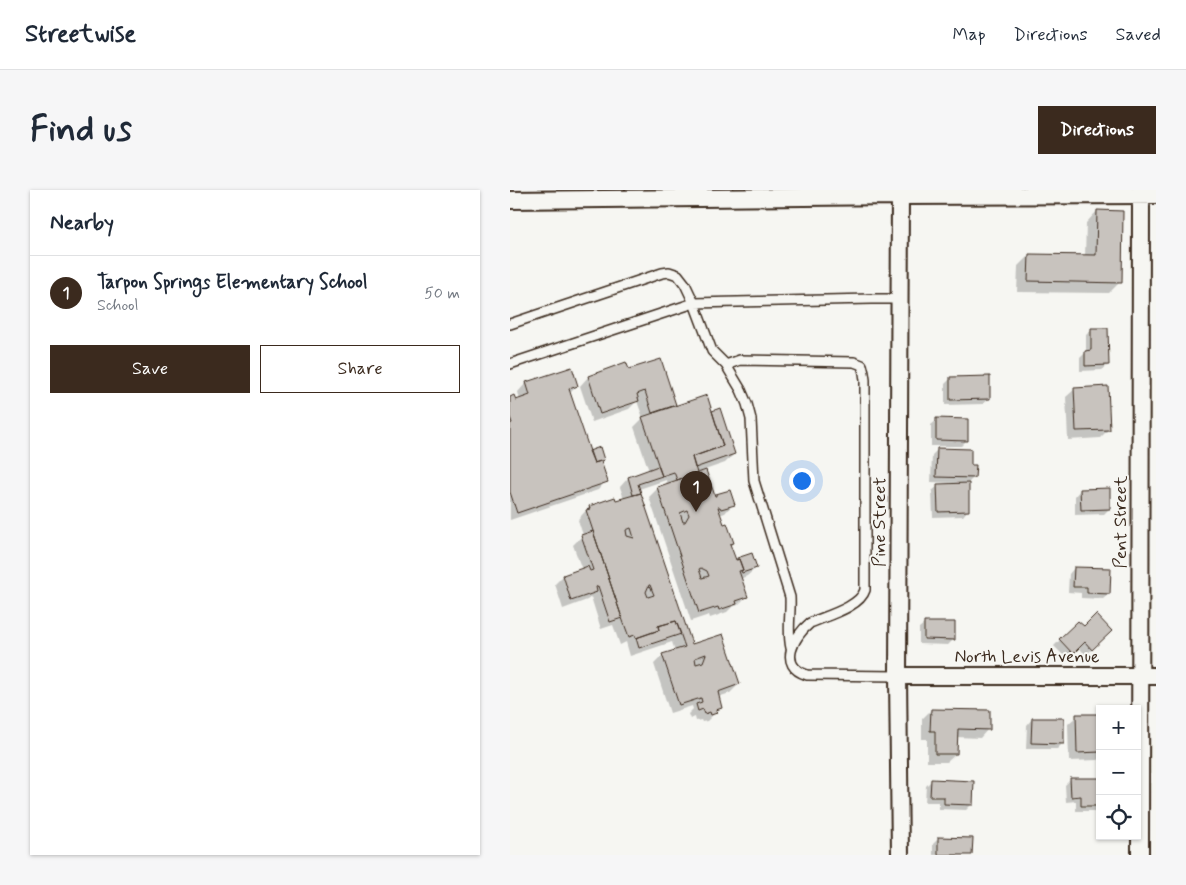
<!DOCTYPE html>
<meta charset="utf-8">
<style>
body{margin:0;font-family:Mynerve,sans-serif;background:#f6f6f7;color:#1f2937}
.controls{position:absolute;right:15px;bottom:15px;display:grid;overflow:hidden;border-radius:0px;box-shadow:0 1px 4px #0004}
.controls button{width:45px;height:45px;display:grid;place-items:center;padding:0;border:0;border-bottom:1px solid #e0e1e3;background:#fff;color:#1f2937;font:25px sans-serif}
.you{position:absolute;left:291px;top:290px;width:18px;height:18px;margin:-12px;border:4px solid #fff;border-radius:50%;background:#1a73e8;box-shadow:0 0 0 8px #1a73e833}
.badge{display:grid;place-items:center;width:32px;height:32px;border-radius:50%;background:#3b2a1e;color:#fff;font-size:16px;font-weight:700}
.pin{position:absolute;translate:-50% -41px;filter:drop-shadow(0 1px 2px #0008)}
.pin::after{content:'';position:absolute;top:26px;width:18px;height:15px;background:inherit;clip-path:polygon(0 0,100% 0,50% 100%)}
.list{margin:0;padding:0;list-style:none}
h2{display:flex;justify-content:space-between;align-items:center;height:65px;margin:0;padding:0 20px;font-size:21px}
h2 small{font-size:16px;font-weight:400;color:#747a83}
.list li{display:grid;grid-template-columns:32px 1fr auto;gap:15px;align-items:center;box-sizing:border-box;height:75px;padding:0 20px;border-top:1px solid #e0e1e3}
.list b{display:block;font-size:19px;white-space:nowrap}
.list p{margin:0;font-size:16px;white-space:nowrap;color:#747a83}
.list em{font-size:16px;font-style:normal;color:#747a83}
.actions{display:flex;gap:10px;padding:15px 20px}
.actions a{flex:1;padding:11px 0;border:1px solid #3b2a1e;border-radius:0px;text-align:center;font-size:18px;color:#3b2a1e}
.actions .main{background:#3b2a1e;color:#fff}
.icon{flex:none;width:28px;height:28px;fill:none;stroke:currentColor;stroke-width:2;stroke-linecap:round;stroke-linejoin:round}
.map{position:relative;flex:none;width:646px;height:665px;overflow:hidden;border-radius:0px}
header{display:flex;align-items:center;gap:30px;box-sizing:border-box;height:70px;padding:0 25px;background:#fff;border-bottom:1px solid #e0e1e3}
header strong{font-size:24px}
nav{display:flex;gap:28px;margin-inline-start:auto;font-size:18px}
.intro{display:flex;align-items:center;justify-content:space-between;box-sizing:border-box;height:120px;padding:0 30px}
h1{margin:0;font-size:35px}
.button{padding:12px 22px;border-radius:0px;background:#3b2a1e;color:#fff;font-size:18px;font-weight:700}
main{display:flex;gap:30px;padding:0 30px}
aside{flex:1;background:#fff;border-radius:0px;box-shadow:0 1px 4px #0004}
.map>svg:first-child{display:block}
.shadow{fill:#0003}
.building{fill:#c8c3be;stroke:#3b2a1e;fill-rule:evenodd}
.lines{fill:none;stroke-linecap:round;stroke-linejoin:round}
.service-casing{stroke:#3b2a1e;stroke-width:12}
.minor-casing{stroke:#3b2a1e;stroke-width:20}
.service{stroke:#f6f6f2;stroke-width:9}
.minor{stroke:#f6f6f2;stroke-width:16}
.labels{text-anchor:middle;stroke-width:4;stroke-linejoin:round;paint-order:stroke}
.street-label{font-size:18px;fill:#3b2a1e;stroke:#f6f6f2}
</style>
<header>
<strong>Streetwise</strong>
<nav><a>Map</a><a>Directions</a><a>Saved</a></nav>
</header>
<div class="intro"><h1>Find us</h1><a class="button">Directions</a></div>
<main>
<aside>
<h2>Nearby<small></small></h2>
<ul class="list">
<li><span class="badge">1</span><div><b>Tarpon Springs Elementary School</b><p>School</p></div><em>50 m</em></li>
</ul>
<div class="actions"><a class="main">Save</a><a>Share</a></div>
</aside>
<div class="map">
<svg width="646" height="665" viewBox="0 0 646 665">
<rect width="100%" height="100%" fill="#f6f6f2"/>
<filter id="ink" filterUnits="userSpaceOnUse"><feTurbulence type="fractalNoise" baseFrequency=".02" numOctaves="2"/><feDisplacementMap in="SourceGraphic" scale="10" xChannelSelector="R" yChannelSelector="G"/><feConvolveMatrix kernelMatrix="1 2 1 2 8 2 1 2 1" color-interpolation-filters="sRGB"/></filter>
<g filter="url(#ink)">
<!-- shadow -->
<path class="shadow" d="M 587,21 L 610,92 L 599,103 L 507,102 L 508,76 L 519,65 L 575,66 L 576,33 Z
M 581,140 L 598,175 L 592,180 L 570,181 L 570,168 L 576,162 L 576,145 Z
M 150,170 L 166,217 L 201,222 L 224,264 L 215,273 L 186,283 L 204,308 L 206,306 L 223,314 L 215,323 L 209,325 L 222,353 L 220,356 L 225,372 L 227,369 L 246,378 L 237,386 L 230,389 L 236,407 L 228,415 L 222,417 L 217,422 L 200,428 L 199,425 L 181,431 L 139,307 L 148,298 L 157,295 L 156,290 L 129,299 L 181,456 L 212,445 L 229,494 L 220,503 L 208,507 L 211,517 L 197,531 L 192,532 L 191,530 L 186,531 L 185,527 L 180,529 L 178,524 L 183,519 L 182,516 L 160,523 L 144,474 L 153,465 L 165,461 L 162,452 L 120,466 L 116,452 L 110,455 L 103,435 L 91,439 L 81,407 L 77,410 L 53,419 L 45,394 L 53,386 L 72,380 L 63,355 L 73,345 L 68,330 L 71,327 L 71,326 L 79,317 L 105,309 L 106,312 L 114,309 L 110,297 L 118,288 L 139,281 L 124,237 L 133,228 L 127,211 L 119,219 L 82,232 L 70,196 L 78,187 L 118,181 Z
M 61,179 L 67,196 L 59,204 L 79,262 L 93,270 L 90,272 L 96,291 L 88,300 L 0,330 L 0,208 L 5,211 L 10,210 L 8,202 L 16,193 Z
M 441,188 L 479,209 L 473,214 L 435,215 L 435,194 Z
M 565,199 L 598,240 L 590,248 L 558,250 L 556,207 Z
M 427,230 L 456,251 L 451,256 L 421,256 L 421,235 Z
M 428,259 L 464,287 L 458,293 L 458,320 L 453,326 L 423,327 L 422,301 L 428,296 L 447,295 L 447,293 L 421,292 L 422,265 Z
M 570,300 L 599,319 L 594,324 L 565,325 L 565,306 Z
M 564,378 L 599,404 L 593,409 L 571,408 L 571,403 L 558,402 L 559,384 Z
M 568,432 L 574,438 L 601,441 L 576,465 L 568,457 L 556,468 L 544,456 Z
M 415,433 L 444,449 L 438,455 L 409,454 L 409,438 Z
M 421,520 L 478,539 L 470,548 L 446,547 L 446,564 L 437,572 L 417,572 L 417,549 L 412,549 L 412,529 Z
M 590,525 L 590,569 L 588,570 L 559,571 L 558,534 L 567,526 Z
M 522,529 L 553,553 L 547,559 L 516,559 L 517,535 Z
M 561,589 L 590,589 L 590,621 L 566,621 L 566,611 L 556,612 L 555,595 Z
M 422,590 L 462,614 L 456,620 L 429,619 L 429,612 L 415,612 L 416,596 Z
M 429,648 L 461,665 L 423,665 L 423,654 Z"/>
<!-- building -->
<path class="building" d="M 587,20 L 613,21 L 612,93 L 518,91 L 519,64 L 586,65 Z
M 581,138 L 598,138 L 599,175 L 575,176 L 575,161 L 581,160 Z
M 151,169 L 166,215 L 142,223 L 135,201 L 127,204 L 129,211 L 90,224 L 78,186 L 116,172 L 119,179 Z
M 62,177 L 68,196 L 59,199 L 84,273 L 91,271 L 98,292 L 7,323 L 0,302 L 0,234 L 2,233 L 0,227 L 0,207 L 4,205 L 6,210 L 20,205 L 16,192 Z
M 480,186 L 480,209 L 440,210 L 440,187 Z
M 598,196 L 600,240 L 566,241 L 564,198 Z
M 197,205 L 213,256 L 182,267 L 187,283 L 167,290 L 164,282 L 152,286 L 132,227 Z
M 210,218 L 225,264 L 185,278 L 182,267 L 213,256 L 202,221 Z
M 426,228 L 458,229 L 458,251 L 426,250 Z
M 90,257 L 94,270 L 84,273 L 79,261 Z
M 427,258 L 461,259 L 461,275 L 466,275 L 465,288 L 426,287 Z
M 148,276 L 152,286 L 128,294 L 131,303 L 123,305 L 118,287 Z
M 196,280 L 205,306 L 206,306 L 206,304 L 220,300 L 225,315 L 211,319 L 210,317 L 208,317 L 214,334 L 217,333 L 224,353 L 220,354 L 226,370 L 229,369 L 233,380 L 229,381 L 238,407 L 226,411 L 227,414 L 209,420 L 208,417 L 189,423 L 147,297 ZM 177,320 L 179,325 L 175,332 L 173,332 L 170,323 ZM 191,378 L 197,381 L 199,386 L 192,388 L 189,379 Z
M 459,293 L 459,321 L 428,322 L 427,294 Z
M 600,298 L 600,319 L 571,320 L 570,299 Z
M 131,303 L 182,454 L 213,444 L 230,494 L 208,502 L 212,518 L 206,520 L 207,523 L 201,525 L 200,522 L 195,524 L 193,519 L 188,521 L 186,514 L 192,512 L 191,508 L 169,515 L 152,464 L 175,457 L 166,431 L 148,436 L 149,440 L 126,448 L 125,445 L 119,447 L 112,428 L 76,320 L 80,319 L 79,316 L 105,307 L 106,310 ZM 121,338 L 124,348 L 117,346 L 116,340 ZM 139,395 L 140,395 L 144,405 L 138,407 L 136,402 ZM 196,464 L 193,472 L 186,474 L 185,468 Z
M 83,341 L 112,428 L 100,432 L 88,396 L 86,397 L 87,402 L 61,411 L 53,385 L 78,376 L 80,381 L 83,380 L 71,345 Z
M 242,363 L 247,378 L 232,383 L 231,381 L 233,380 L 229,369 L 227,370 L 227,368 Z
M 564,377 L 601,378 L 600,404 L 577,403 L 577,397 L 563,397 Z
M 586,424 L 602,441 L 582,460 L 575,452 L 563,464 L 549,449 L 568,431 L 574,436 Z
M 166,431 L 171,444 L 129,458 L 126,448 L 149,440 L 148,436 Z
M 414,432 L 445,432 L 445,450 L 414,449 Z
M 421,519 L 480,520 L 480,540 L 448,539 L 447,564 L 425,564 L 425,541 L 420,541 Z
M 566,524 L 590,524 L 590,562 L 567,563 Z
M 522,528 L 554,528 L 554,554 L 521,553 Z
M 560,588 L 590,588 L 590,616 L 571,616 L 571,606 L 561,607 Z
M 421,589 L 464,591 L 463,615 L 434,614 L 434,607 L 420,607 Z
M 428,647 L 463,648 L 462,665 L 428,665 Z"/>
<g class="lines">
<defs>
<path id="service" d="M 0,134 L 152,83 L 159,82 L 168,85 L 175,94 L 184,113 L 202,161 L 216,175 L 231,200 L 237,214 L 241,229 L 244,291 L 280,407 C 281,424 277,441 281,458
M 0,174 L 184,113 L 362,109 L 389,109
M 216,175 L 230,170 L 344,172 L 352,175 L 354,183 L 355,190 L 355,400 C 350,417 316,426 300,433 C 284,446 267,476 297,485 L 388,486"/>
<path id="minor" d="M 0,10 L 390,6 L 646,5
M 388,486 L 646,486
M 390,665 L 388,486 L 390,0
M 630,665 L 631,0"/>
</defs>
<!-- service casing -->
<use href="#service" class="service-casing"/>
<!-- minor casing -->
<use href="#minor" class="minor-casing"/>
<!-- service -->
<use href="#service" class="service"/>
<!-- minor -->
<use href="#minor" class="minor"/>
</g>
</g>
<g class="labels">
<!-- street labels -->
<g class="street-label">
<text transform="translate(369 332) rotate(-90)" y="6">Pine Street</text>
<text transform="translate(610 332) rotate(-90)" y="6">Pent Street</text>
<text x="517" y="472">North Levis Avenue</text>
</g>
</g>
</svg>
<div class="controls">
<button>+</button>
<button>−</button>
<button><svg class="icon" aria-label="locate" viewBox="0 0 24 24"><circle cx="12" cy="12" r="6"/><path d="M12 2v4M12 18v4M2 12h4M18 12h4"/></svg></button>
</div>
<div class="you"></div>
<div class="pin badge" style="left:186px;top:322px">1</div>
</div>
</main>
